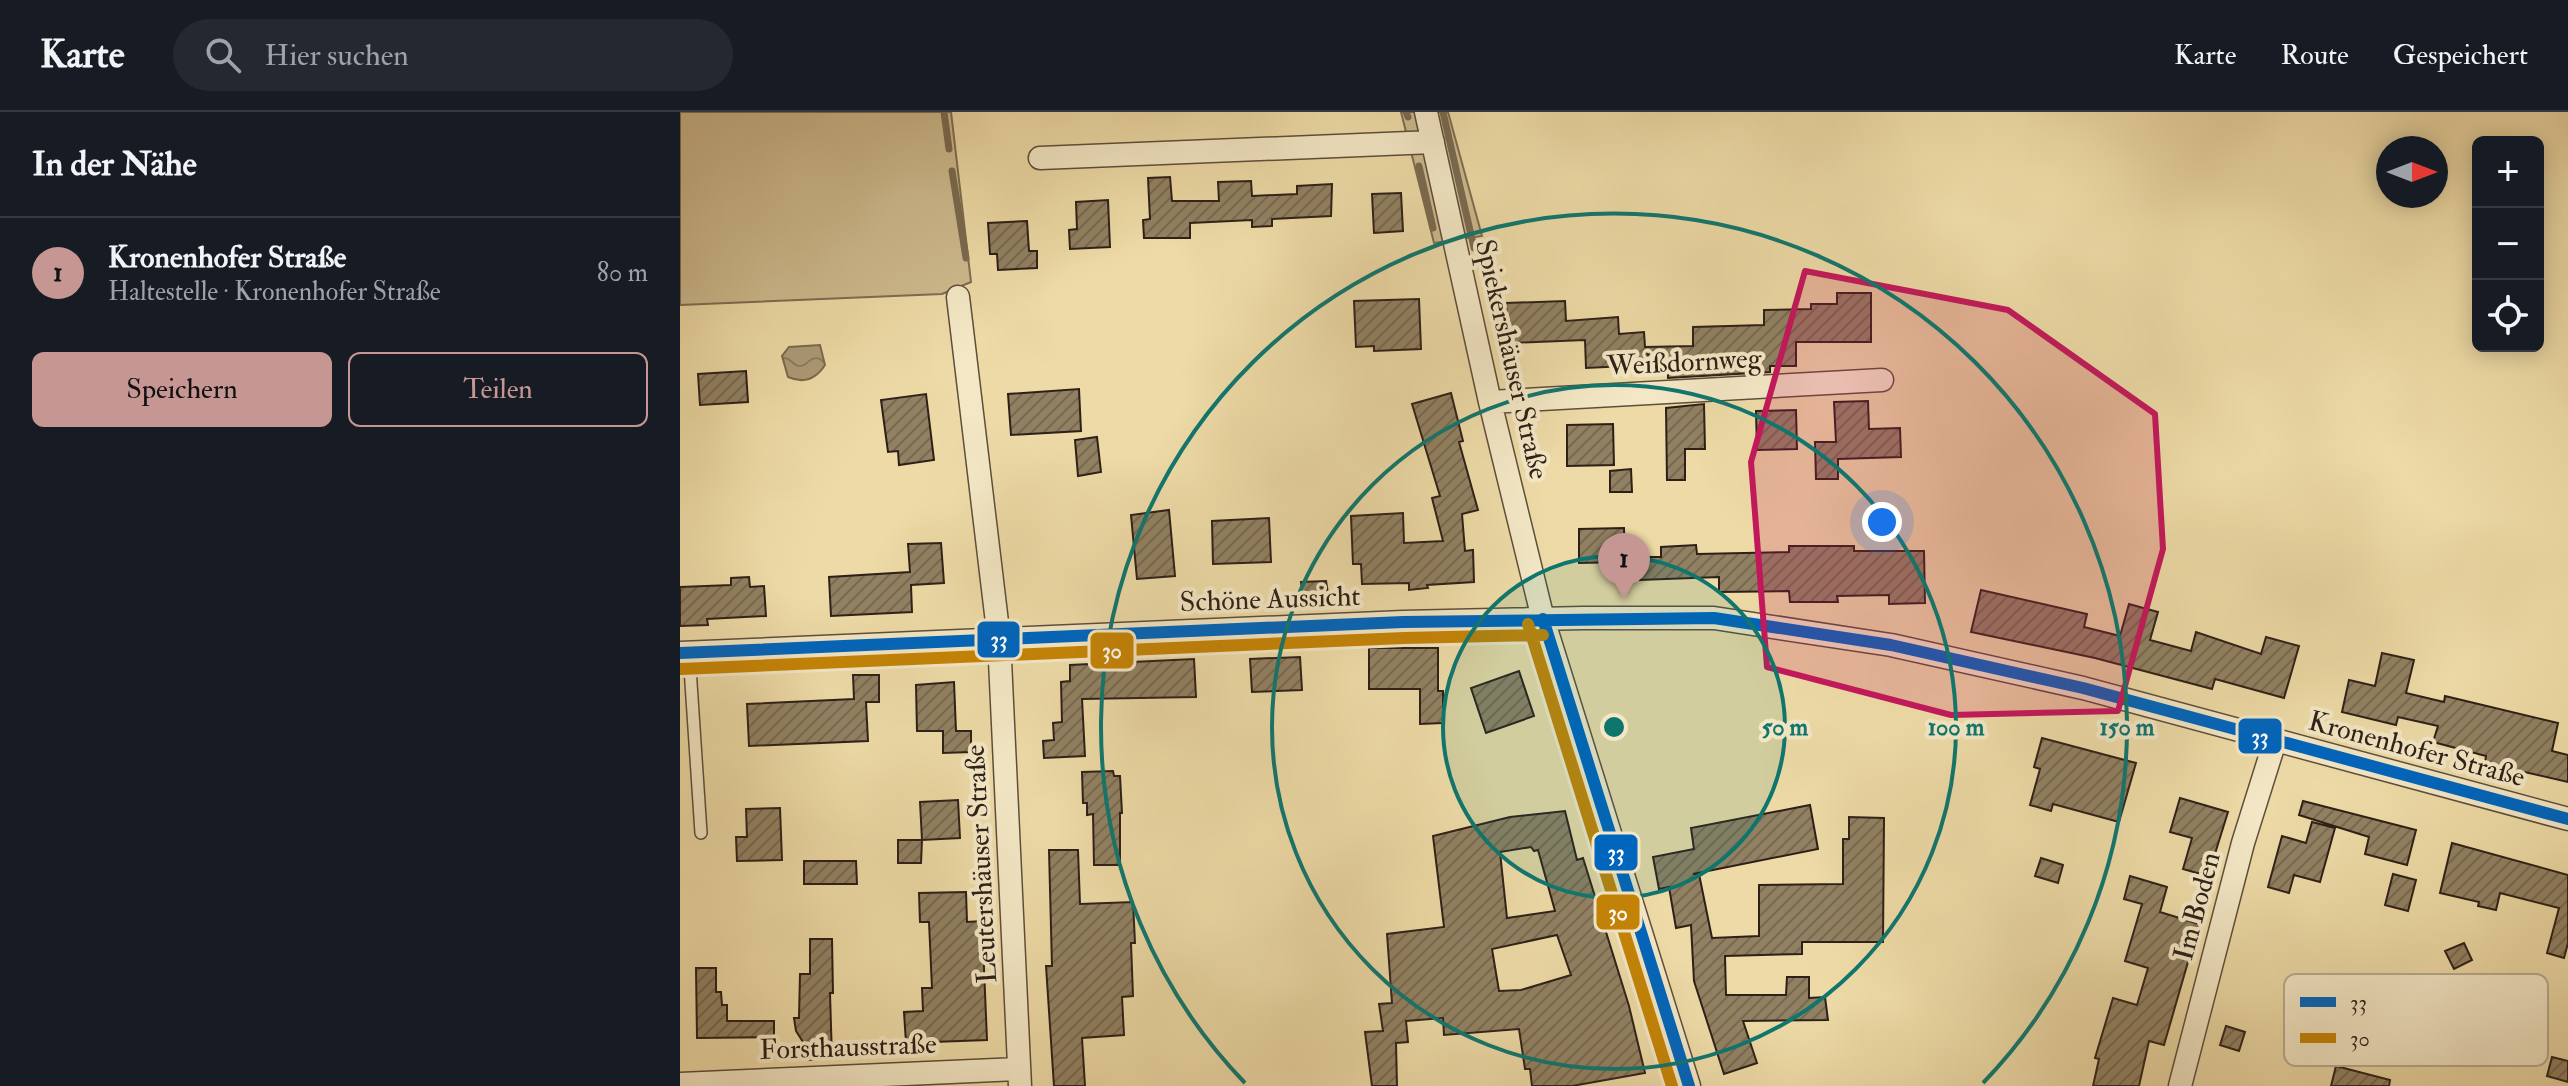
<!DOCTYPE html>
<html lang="de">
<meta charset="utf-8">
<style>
body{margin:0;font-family:"IM FELL Double Pica",serif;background:#242831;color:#f1f3f6}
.controls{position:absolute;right:24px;top:24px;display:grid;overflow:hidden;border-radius:12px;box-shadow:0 4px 20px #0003}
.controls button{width:72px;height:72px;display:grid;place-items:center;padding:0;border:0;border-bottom:2px solid #363941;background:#171b24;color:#f1f3f6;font:40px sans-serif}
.compass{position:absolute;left:1696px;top:24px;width:72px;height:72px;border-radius:50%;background:#171b24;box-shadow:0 4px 20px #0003;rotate:90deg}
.you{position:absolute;left:1202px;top:410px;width:28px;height:28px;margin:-20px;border:6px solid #fff;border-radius:50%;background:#1a73e8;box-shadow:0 0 0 12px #1a73e833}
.badge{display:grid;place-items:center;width:52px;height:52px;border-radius:50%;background:#c59692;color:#111;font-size:26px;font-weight:700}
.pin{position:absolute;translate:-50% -66px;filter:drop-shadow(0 2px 4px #0008)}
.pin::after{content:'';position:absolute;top:42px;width:28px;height:24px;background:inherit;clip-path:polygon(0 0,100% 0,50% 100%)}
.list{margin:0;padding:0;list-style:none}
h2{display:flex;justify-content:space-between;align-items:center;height:104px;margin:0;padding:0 32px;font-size:34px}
h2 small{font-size:26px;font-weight:400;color:#9ea1a6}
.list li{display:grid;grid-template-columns:52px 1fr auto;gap:24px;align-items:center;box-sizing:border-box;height:112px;padding:0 32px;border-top:2px solid #363941}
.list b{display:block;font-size:30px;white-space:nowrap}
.list p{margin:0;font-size:26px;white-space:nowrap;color:#9ea1a6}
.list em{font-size:26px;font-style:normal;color:#9ea1a6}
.actions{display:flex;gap:16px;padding:24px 32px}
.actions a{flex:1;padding:18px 0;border:2px solid #c59692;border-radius:12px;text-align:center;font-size:28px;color:#c59692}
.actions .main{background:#c59692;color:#111}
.icon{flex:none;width:44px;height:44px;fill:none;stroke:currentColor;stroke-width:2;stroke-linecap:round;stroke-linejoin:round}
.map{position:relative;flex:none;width:1888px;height:974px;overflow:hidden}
header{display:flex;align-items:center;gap:48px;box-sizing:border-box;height:112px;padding:0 40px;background:#171b24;border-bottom:2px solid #363941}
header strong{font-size:38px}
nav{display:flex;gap:44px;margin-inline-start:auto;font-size:28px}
.search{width:560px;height:72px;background:#242831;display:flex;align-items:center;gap:20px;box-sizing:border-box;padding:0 28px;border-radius:44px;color:#9ea1a6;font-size:30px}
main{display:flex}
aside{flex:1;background:#171b24}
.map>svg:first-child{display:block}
.green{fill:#cdba8e;stroke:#7e6d53;stroke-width:2}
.water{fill:url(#water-waves);stroke:#7a6a50;stroke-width:2}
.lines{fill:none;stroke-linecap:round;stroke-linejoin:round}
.stream{stroke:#7a6a50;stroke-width:7}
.building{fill:url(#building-hatch);stroke:#2e2018;stroke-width:2;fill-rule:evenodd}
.lane-casing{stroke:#5e4e3c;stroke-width:14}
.street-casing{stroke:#5e4e3c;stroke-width:25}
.lane{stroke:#f3e7c5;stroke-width:11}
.street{stroke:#f3e7c5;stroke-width:22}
.bus-1-casing{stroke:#f3e7c5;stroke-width:18}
.bus-2-casing{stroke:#f3e7c5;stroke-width:18}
.bus-1{stroke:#0065bd;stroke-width:12}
.bus-2{stroke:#c58406;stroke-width:12}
.marked{fill:#c2185b;fill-opacity:0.2;stroke:#c2185b;stroke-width:6;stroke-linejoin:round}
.ring{fill:none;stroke:#0f766e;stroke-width:4}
.labels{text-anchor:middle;stroke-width:8;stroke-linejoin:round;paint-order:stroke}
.street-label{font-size:28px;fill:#2e2018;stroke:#f3e7c5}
.key{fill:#f3e7c5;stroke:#b8ab91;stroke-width:2}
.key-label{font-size:22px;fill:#2e2018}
.centre{fill:#0f766e;stroke:#f3e7c5;stroke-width:4}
.ring-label{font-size:24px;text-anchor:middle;font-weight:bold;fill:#0f766e;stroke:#f3e7c5;stroke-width:8;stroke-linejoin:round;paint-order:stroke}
.line-badge{stroke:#f3e7c5;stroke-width:3}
.badge-label{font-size:22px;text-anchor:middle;font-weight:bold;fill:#fff}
</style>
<header>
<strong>Karte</strong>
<div class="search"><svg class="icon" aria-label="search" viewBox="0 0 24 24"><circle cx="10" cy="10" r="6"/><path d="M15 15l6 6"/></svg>Hier suchen</div>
<nav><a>Karte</a><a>Route</a><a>Gespeichert</a></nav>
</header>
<main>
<aside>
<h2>In der Nähe<small></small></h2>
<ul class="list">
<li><span class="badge">1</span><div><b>Kronenhofer Straße</b><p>Haltestelle · Kronenhofer Straße</p></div><em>80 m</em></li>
</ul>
<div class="actions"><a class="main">Speichern</a><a>Teilen</a></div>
</aside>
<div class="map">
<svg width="1888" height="974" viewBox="0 0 1888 974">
<defs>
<pattern id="water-waves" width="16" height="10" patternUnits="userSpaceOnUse" patternTransform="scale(2)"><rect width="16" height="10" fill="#ac9b76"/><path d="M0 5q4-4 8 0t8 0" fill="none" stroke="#8c7e60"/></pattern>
<pattern id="building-hatch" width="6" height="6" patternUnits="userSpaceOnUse" patternTransform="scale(2)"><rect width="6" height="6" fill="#918162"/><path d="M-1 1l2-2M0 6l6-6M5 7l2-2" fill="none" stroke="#776950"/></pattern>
</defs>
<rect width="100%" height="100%" fill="#eddaa6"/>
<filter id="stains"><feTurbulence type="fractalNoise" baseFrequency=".0025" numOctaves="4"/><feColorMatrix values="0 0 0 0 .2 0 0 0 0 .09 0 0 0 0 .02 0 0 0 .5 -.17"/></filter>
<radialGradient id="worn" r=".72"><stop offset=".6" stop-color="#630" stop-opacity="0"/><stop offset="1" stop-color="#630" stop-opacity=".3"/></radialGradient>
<!-- green -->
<path class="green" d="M 0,0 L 271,0 L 291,170 L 262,182 L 0,193 Z
M 721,0 L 768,0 L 802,124 L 754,131 Z"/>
<!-- water -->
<path class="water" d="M 140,233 L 145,253 C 136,267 124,272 108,265 L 102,244 L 109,235 Z"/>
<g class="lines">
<!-- stream -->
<path class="stream" d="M 264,0 L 269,37
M 726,0 L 728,5
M 763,0 L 794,136
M 739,54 L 753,116
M 272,59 L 286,146"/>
</g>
<!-- building -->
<path class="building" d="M 490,65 L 492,89 L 539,89 L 538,70 L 571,69 L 572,84 L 617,82 L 617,74 L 652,72 L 651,104 L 592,107 L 592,114 L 572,115 L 572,108 L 510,111 L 510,126 L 464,126 L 463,108 L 470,107 L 468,66 Z
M 721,81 L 723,119 L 694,121 L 692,82 Z
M 428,88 L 430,135 L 390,137 L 389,118 L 397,117 L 396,90 Z
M 347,109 L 349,139 L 357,139 L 357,156 L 318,158 L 317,142 L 310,142 L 308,111 Z
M 1157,181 L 1191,181 L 1191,230 L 1116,230 L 1116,254 L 1090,254 L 1090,260 L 988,266 L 988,252 L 906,256 L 905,228 L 828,231 L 826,191 L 885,189 L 886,209 L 938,205 L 939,222 L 964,220 L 965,235 L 1013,234 L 1013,215 L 1084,213 L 1084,198 L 1131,197 L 1131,192 L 1157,192 Z
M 739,187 L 741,237 L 694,239 L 694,234 L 676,235 L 674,189 Z
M 66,259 L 68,290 L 20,293 L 18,262 Z
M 399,277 L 401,319 L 331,323 L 328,282 Z
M 771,281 L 783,329 L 779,330 L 798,398 L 782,402 L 785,439 L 793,438 L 794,470 L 747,473 L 748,476 L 729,478 L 729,471 L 682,472 L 681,452 L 673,452 L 671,404 L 723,401 L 724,431 L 763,429 L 752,386 L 760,384 L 732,292 Z
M 246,282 L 254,348 L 219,353 L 218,339 L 208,340 L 201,288 Z
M 1188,289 L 1189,317 L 1220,316 L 1221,345 L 1158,347 L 1158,367 L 1136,367 L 1135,330 L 1156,330 L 1154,290 Z
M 1024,292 L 1025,337 L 1005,337 L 1005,368 L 987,368 L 986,296 Z
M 1116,298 L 1117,337 L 1077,338 L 1076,299 Z
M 933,312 L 934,353 L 887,354 L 887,313 Z
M 417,325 L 421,360 L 398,364 L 395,328 Z
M 951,357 L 952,380 L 930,380 L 930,359 Z
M 489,398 L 495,464 L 457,467 L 451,403 Z
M 589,406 L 591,450 L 533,452 L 532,409 Z
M 944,416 L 945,450 L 899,451 L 899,417 Z
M 261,431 L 264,471 L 231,473 L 232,500 L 151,504 L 149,465 L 230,460 L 228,432 Z
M 1016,433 L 1017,442 L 1109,440 L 1109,434 L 1174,434 L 1174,439 L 1244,439 L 1245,491 L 1209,492 L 1209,483 L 1157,484 L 1158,490 L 1110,490 L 1109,479 L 1039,480 L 1039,465 L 960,468 L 959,445 L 981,445 L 981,435 Z
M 69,465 L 70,475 L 84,474 L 86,504 L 27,507 L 28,513 L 0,514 L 0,475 L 51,473 L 51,466 Z
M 646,469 L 650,494 L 624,496 L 621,470 Z
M 1301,478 L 1407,502 L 1404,515 L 1440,524 L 1449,492 L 1478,500 L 1470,528 L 1511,539 L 1516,520 L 1581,542 L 1586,525 L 1619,534 L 1604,586 L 1535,567 L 1532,577 L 1415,546 L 1291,520 Z
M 689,536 L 758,536 L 758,579 L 763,579 L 763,611 L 740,612 L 740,577 L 689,577 Z
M 1702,541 L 1734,548 L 1726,581 L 1764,590 L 1765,584 L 1878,611 L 1872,639 L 1888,643 L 1888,670 L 1805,651 L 1806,644 L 1753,630 L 1758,614 L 1718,605 L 1716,613 L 1662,600 L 1669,568 L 1695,574 Z
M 620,545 L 622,578 L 572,580 L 570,547 Z
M 514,547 L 516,585 L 402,587 L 405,644 L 364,646 L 363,629 L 374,628 L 373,611 L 382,610 L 381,570 L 390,569 L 390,553 Z
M 839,559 L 854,604 L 806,621 L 791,576 Z
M 173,563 L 199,563 L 199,590 L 186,590 L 188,629 L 69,634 L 67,592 L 174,587 Z
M 274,570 L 276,619 L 291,619 L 291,640 L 263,641 L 263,619 L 237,619 L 236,573 Z
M 1362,626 L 1456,651 L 1439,710 L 1373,692 L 1371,699 L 1350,693 L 1360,657 L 1354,655 Z
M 433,659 L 434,664 L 440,664 L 442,701 L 440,701 L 440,753 L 414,753 L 413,702 L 407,703 L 407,691 L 403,691 L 402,660 Z
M 1500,686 L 1548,700 L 1528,764 L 1503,757 L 1512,726 L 1490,720 Z
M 278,688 L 280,726 L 242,728 L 240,690 Z
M 1623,689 L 1736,718 L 1727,753 L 1685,742 L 1689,725 L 1619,703 Z
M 1130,693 L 1138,737 L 1013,762 L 1019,762 L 1032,826 L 1079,824 L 1079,773 L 1163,772 L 1163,727 L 1169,727 L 1169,705 L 1204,706 L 1203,830 L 1122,830 L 1122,842 L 1045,844 L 1046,883 L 1106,883 L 1107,865 L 1129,865 L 1129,886 L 1145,885 L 1148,908 L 1063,909 L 1077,951 L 1044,962 L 1014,869 L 1011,813 L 996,816 L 989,775 L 979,777 L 973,745 L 1014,737 L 1011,716 Z
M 100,696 L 102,748 L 57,749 L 56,725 L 67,725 L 66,697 Z
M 885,699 L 897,748 L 903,746 L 949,894 L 965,961 L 892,974 L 852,974 L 850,957 L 845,957 L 839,917 L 764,923 L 763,906 L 726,909 L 728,930 L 716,931 L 717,974 L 692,974 L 685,920 L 703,919 L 699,892 L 712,891 L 707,822 L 764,815 L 753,724 L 830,705 ZM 851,735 L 854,739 L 858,738 L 875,799 L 827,806 L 820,740 ZM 877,823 L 891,863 L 841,878 L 819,879 L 812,837 Z
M 1632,710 L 1655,716 L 1640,770 L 1614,763 L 1609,781 L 1588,775 L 1602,724 L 1626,731 Z
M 218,728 L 242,728 L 241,751 L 218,751 Z
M 1772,731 L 1888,763 L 1888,831 L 1884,846 L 1867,841 L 1879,796 L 1820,781 L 1816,798 L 1798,794 L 1799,790 L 1760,781 Z
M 369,738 L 398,738 L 400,792 L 453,790 L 455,831 L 451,831 L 453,884 L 442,885 L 444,923 L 402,926 L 405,974 L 374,974 L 366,854 L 372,854 Z
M 1361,746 L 1383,753 L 1378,771 L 1355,764 Z
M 124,749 L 176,749 L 177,772 L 124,772 Z
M 1713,762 L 1736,768 L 1728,799 L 1705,793 Z
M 1450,764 L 1487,775 L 1480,800 L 1519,812 L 1484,933 L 1469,929 L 1459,974 L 1413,974 L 1419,947 L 1415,946 L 1433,886 L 1457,893 L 1468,856 L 1445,849 L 1462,792 L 1444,787 Z
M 286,780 L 287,810 L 302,809 L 307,928 L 226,931 L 224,900 L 243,899 L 242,876 L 252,876 L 249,810 L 240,810 L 239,781 Z
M 130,827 L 152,827 L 153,881 L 150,881 L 152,947 L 123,948 L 123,930 L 116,919 L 114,906 L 119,906 L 120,862 L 130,862 Z
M 1784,831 L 1792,848 L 1774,857 L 1765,839 Z
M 16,856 L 36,856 L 36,880 L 41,880 L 42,893 L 47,893 L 47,909 L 94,909 L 94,925 L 17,926 Z
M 1546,914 L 1565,920 L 1559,939 L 1540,933 Z
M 1872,945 L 1888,949 L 1888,970 L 1867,964 Z
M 1656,954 L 1710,968 L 1709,974 L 1651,974 Z"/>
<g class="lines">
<defs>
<path id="lane" d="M 9,541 L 21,721"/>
<path id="street" d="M 746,0 L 810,290 L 863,507 L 1009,974
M 360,46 L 753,30
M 278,185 L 319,527 L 340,974
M 810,290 L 1202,268
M 0,541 L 723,510 L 903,506 L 1034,506 L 1211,533 L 1403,576 L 1888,707
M 0,972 L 339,957
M 1500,974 L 1563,731 L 1595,629"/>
</defs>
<!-- lane casing -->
<use href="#lane" class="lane-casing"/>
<!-- street casing -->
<use href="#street" class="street-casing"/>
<!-- lane -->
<use href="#lane" class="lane"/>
<!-- street -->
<use href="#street" class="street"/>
<defs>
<path id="bus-1" d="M 863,507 L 1009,974
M 0,541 L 723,510 L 1034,506 L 1211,533 L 1403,576 L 1888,707"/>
<path id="bus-2" d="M 848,512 L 992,974
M 1,557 L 724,526 L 863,523"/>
</defs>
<!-- bus-1 casing -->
<use href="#bus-1" class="bus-1-casing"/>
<!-- bus-2 casing -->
<use href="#bus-2" class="bus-2-casing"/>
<!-- bus-1 -->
<use href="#bus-1" class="bus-1"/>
<!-- bus-2 -->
<use href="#bus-2" class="bus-2"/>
</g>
<!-- marked area -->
<path class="marked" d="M 1125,159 L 1328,198 L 1475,302 L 1483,437 L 1438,599 L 1271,603 L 1087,555 L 1071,350 Z"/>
<!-- distance rings -->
<circle cx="934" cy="615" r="171" fill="#0f766e" fill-opacity=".12"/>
<g class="ring">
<circle cx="934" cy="615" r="171"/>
<circle cx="934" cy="615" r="342"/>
<path d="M565 971A513 513 0 1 1 1303 971"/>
</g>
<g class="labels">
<!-- street labels -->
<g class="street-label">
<text transform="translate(833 247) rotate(77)" y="10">Spiekershäuser Straße</text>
<text transform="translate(1004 249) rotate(-3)" y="10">Weißdornweg</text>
<text transform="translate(590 486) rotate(-2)" y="10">Schöne Aussicht</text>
<text transform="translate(1737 636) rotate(15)" y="10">Kronenhofer Straße</text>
<text transform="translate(300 752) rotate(-93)" y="10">Leutershäuser Straße</text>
<text transform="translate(1516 794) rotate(-75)" y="10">Im Boden</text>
<text transform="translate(168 934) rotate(-2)" y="10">Forsthausstraße</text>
</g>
</g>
<!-- legend -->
<rect x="1604" y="862" width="264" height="92" rx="12" class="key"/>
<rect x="1620" y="885" width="36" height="10" fill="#0065bd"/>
<rect x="1620" y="921" width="36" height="10" fill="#c58406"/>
<g class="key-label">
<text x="1670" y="898">33</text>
<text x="1670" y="934">30</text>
</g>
<circle cx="934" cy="615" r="12" class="centre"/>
<g class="ring-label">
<text x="1105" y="623">50 m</text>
<text x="1276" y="623">100 m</text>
<text x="1447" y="623">150 m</text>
</g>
<g class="line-badge">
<rect x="296" y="508" width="45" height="39" rx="8" fill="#0065bd"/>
<rect x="409" y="519" width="46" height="39" rx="8" fill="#c58406"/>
<rect x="1557" y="605" width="46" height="38" rx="8" fill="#0065bd"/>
<rect x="913" y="721" width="46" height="39" rx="8" fill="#0065bd"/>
<rect x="915" y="781" width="46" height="38" rx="8" fill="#c58406"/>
</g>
<g class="badge-label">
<text x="319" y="535">33</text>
<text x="432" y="546">30</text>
<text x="1580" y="632">33</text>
<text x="936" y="748">33</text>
<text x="938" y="808">30</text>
</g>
<rect width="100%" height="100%" filter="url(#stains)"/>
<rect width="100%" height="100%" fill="url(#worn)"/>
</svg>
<div class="controls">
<button>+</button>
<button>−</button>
<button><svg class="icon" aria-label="locate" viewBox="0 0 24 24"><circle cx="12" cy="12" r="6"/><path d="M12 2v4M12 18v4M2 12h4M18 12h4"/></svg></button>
</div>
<svg class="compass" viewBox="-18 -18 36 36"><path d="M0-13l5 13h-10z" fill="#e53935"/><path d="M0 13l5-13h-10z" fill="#9ea1a6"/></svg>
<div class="you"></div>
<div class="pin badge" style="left:944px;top:487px">1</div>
</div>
</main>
